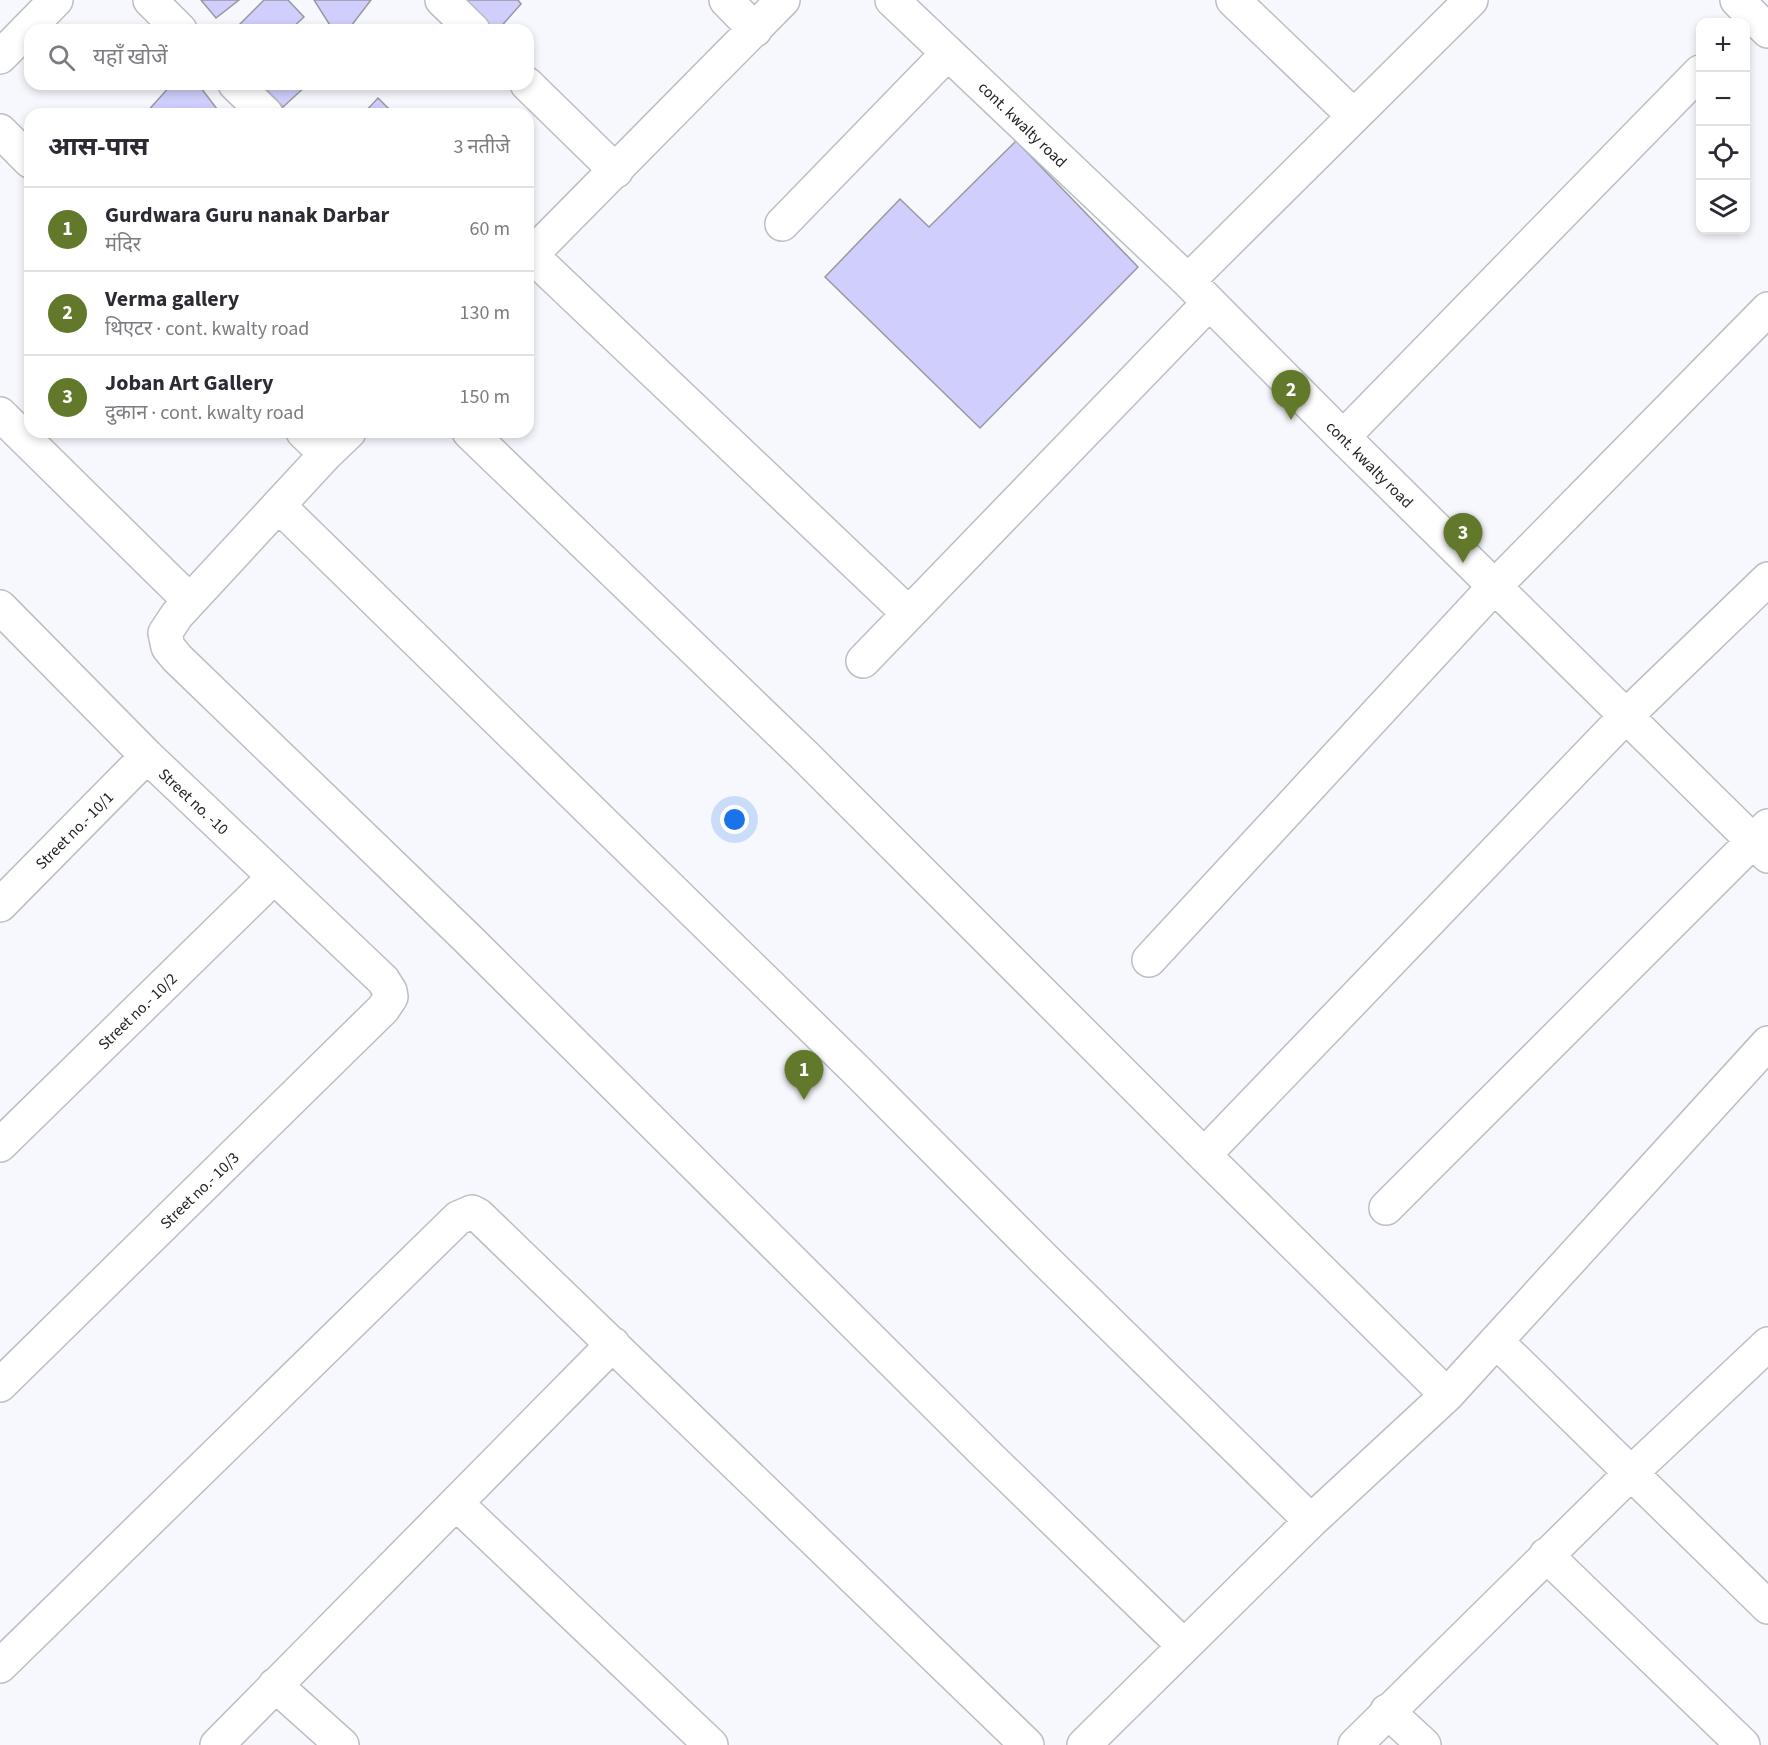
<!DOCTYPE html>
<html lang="hi">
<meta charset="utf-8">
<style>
body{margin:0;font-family:"Source Sans 3","Noto Sans Devanagari",sans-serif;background:#f2f2f3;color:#2b2b33}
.controls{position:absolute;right:18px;top:18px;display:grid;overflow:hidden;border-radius:12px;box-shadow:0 3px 9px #0003}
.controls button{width:54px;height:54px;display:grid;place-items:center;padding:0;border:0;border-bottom:2px solid #e1e1e2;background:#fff;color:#2b2b33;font:30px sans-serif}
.you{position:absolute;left:735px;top:820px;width:21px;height:21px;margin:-15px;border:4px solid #fff;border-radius:50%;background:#1a73e8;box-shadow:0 0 0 9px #1a73e833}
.badge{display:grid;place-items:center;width:39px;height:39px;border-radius:50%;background:#62792b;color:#fff;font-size:20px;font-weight:700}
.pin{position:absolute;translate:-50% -50px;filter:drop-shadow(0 2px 3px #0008)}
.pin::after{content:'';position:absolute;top:32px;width:21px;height:18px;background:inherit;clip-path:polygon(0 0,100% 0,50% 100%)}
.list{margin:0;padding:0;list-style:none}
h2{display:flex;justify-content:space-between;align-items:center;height:78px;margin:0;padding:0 24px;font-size:26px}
h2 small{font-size:20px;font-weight:400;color:#7c7c81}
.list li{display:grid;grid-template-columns:39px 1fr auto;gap:18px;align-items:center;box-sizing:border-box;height:84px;padding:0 24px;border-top:2px solid #e1e1e2}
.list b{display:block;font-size:22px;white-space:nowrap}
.list p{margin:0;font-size:20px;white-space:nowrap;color:#7c7c81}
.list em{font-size:20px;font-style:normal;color:#7c7c81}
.icon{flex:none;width:33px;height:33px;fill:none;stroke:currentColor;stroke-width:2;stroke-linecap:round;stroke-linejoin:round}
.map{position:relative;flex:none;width:1768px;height:1745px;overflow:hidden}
.search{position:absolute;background:#fff;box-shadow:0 3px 9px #0003;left:24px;top:24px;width:510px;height:66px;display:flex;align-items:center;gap:15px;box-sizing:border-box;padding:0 21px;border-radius:18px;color:#7c7c81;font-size:22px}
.panel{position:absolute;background:#fff;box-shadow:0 3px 9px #0003;left:24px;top:108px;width:510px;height:330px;border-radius:18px}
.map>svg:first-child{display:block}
.building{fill:#cfcefd;stroke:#98989d;stroke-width:1.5}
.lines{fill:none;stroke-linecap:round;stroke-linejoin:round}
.minor-casing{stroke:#bdbec2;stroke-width:36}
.minor{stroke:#fff;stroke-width:33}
.labels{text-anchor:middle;stroke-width:4.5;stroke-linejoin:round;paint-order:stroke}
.street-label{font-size:16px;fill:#222224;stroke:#fff}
</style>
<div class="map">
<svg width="1768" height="1745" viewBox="0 0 1768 1745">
<rect width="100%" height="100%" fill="#f7f8fd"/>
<!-- building -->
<path class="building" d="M 201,0 L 239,0 L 216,18 Z
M 264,0 L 288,0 L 304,17 L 290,30 L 234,30 Z
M 314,0 L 371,0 L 348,30 L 333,30 Z
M 463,0 L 518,0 L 521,4 L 498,30 L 488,30 Z
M 172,84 L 198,84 L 217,109 L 213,114 L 145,114 Z
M 261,84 L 308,84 L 283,107 Z
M 378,98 L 394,114 L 363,114 Z
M 1016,141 L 1138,267 L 980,428 L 825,277 L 900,199 L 929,227 Z"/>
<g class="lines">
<defs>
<path id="minor" d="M 150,0 L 180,30
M 442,0 L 473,30
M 726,0 L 755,30
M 892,0 L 1188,281 L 1343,437 L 1768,856
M 1233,0 L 1354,116
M 1737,0 L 1768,31
M 0,57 L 56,0
M 235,84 L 266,114
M 527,84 L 616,171
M 0,131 L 30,161
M 782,224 L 948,53
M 531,255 L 908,613
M 528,258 L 783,0
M 1188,281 L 1471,0
M 0,414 L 190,601
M 303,432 L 326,454
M 349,432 L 326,454 L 177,615 L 165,633 L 168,647 L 177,658 L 467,938 L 986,1454 L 1183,1645
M 469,432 L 806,757 L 1204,1155 L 1447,1395
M 1343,437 L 1700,72
M 279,506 L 858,1072 L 1045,1260 L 1311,1521
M 0,607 L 147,756 L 383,980 L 390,991 L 391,997 L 383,1009 L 0,1385
M 863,661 L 1209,303
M 0,905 L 147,756
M 1149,960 L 1494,587 L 1768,309
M 0,1145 L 274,877
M 1204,1155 L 1625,717 L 1768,579
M 1386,1208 L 1768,826
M 1496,1341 L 1768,1607
M 456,1503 L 711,1745
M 1546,1555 L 1743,1745
M 0,1666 L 458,1218 L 472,1212 L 478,1215 L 1027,1745
M 275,1685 L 342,1745
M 1387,1711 L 1424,1745
M 217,1745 L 613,1344
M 1084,1745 L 1311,1521 L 1447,1395 L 1768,1043
M 1355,1745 L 1632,1472 L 1768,1344"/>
</defs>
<!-- minor casing -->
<use href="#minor" class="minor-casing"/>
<!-- minor -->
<use href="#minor" class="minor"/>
</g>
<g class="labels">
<!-- street labels -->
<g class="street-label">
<text transform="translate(1023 124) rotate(44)" y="6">cont. kwalty road</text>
<text transform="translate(1370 464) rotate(45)" y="6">cont. kwalty road</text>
<text transform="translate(194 801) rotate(43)" y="6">Street no. -10</text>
<text transform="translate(74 830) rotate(-45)" y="6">Street no.- 10/1</text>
<text transform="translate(137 1011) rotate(-44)" y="6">Street no.- 10/2</text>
<text transform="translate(199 1190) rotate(-44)" y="6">Street no.- 10/3</text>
</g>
</g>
</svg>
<div class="controls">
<button>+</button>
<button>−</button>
<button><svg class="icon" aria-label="locate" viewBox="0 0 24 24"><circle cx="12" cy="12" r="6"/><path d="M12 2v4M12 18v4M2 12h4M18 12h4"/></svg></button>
<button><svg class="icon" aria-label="layers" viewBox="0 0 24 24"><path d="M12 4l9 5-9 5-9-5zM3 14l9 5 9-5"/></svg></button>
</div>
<div class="you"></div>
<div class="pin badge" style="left:804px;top:1100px">1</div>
<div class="pin badge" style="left:1291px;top:420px">2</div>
<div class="pin badge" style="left:1463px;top:563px">3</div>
<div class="search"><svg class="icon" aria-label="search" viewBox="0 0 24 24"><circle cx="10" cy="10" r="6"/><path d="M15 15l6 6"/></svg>यहाँ खोजें</div>
<section class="panel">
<h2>आस-पास<small>3 नतीजे</small></h2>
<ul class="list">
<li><span class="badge">1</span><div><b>Gurdwara Guru nanak Darbar</b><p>मंदिर</p></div><em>60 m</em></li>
<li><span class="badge">2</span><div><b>Verma gallery</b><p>थिएटर · cont. kwalty road</p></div><em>130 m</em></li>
<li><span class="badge">3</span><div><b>Joban Art Gallery</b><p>दुकान · cont. kwalty road</p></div><em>150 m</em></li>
</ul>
</section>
</div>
